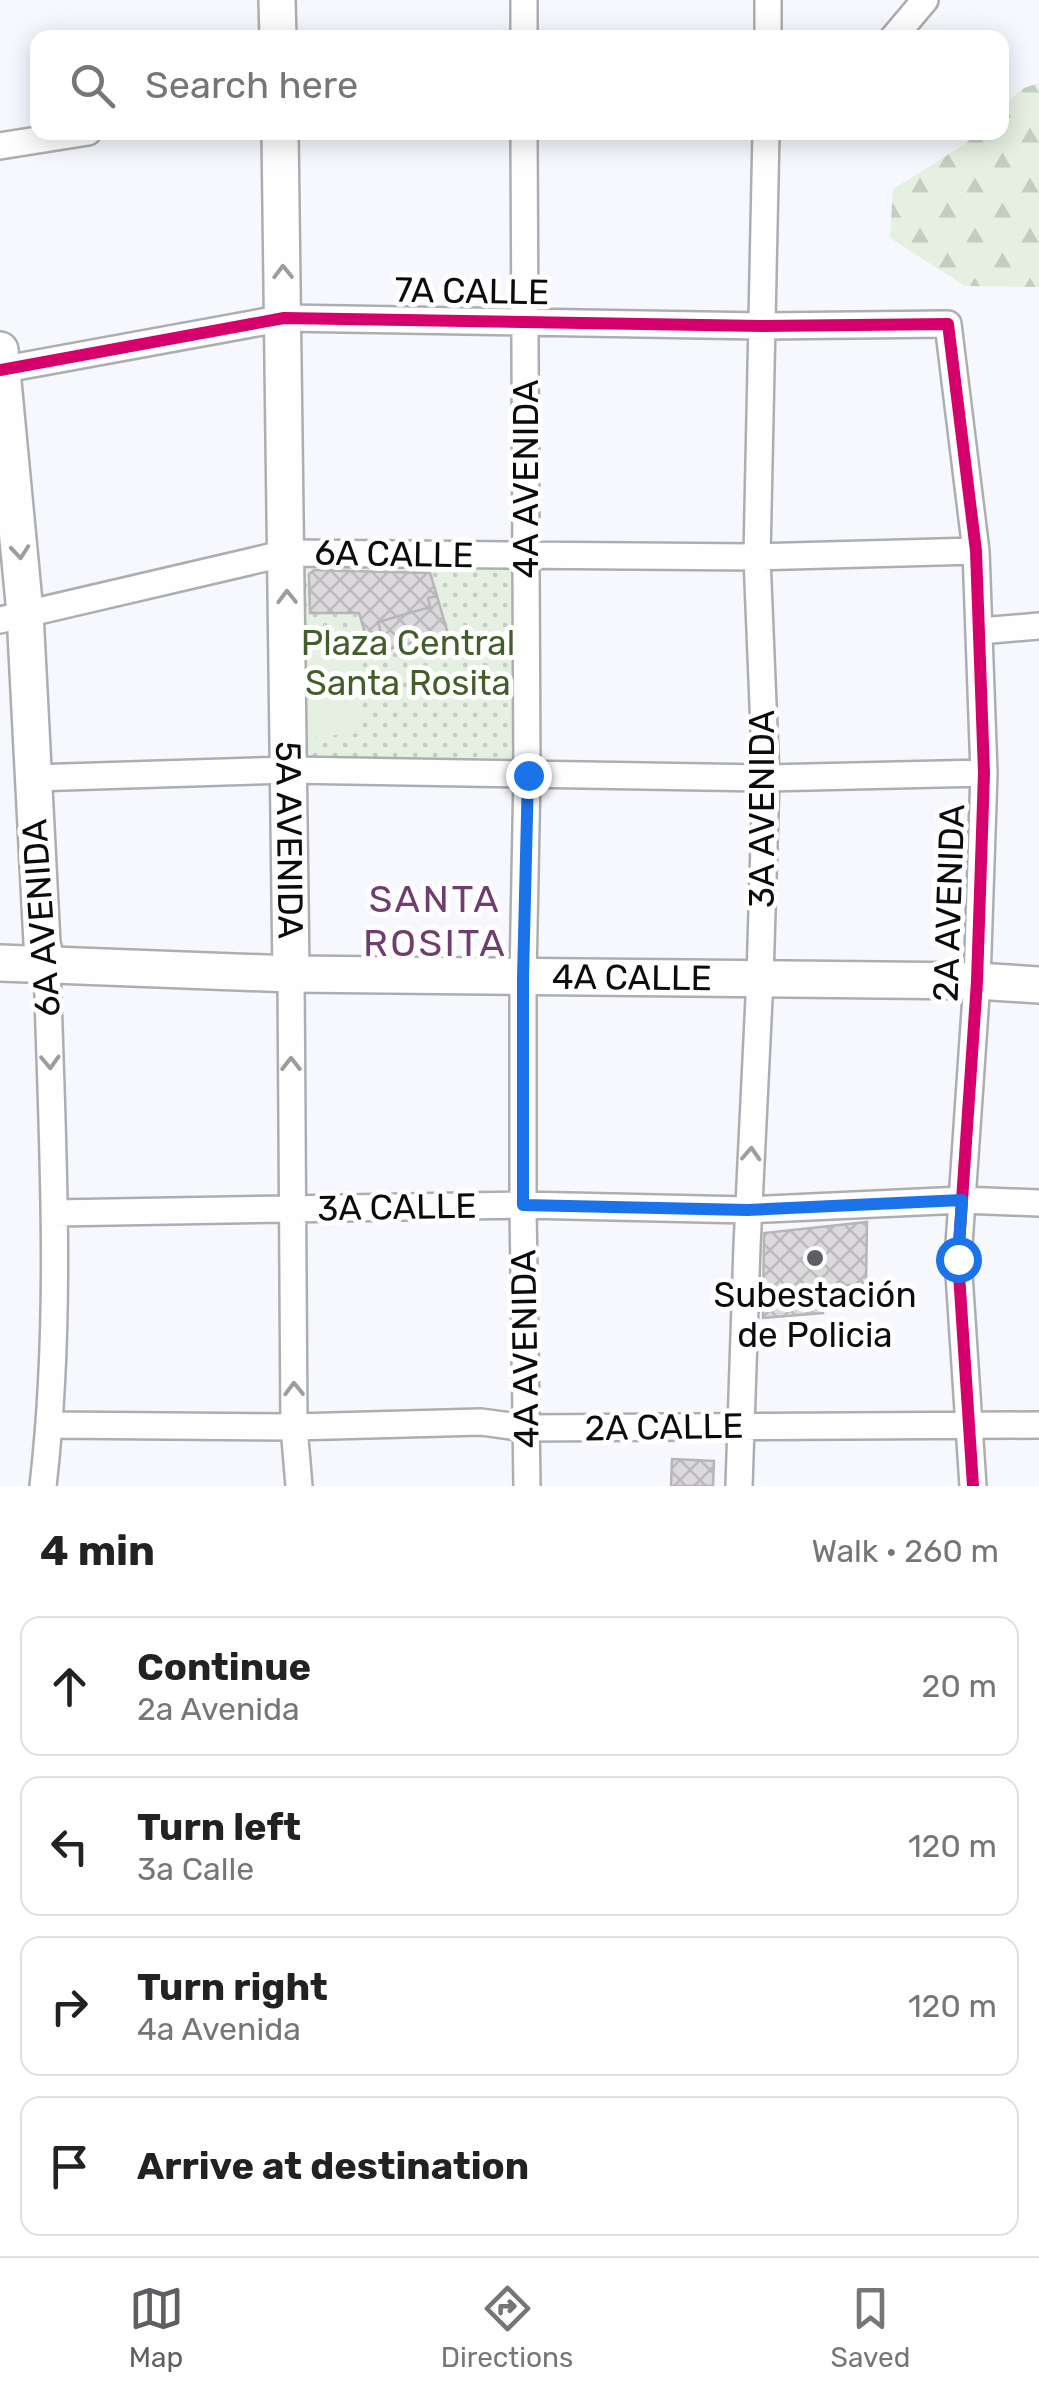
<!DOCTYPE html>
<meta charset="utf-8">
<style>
body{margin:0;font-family:Rubik,sans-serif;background:#f2f2f2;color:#222}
.stop{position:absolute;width:30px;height:30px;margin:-22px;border:8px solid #1a73e8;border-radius:50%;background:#fff}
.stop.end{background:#1a73e8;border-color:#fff;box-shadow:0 2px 10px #0008}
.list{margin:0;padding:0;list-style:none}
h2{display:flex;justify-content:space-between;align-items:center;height:130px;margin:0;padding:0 40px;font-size:42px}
h2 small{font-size:32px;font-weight:400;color:#767676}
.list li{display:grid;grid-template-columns:65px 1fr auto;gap:30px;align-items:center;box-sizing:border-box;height:140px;margin:0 20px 20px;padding:0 20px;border:2px solid #e0e0e0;border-radius:20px}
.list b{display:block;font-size:38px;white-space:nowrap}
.list p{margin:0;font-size:32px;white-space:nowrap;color:#767676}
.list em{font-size:32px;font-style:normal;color:#767676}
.icon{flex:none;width:55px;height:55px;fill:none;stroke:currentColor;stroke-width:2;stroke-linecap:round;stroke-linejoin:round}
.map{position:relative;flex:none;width:1039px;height:1486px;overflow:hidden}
.search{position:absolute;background:#fff;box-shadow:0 5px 25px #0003;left:30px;right:30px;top:30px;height:110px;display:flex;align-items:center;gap:25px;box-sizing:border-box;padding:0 35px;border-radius:20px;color:#767676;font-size:38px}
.sheet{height:770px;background:#fff}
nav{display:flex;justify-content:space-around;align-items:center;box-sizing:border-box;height:140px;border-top:2px solid #e0e0e0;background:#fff;font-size:28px;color:#767676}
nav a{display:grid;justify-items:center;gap:5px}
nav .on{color:#5e5f62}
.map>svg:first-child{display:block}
.forest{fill:url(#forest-firs)}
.park{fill:url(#park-dots)}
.garden{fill:#e6f0e2}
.building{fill:url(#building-cross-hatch);stroke:#b6b5b7;stroke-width:2.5}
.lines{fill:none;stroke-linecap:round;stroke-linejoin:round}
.street-casing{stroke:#adaeb1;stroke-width:30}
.secondary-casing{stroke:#adaeb1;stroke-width:40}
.street{stroke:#fefeff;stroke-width:25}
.secondary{stroke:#fefeff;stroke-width:35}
.cycleway-casing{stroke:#fff;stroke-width:19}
.cycleway{stroke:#d6006c;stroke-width:12}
.oneway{stroke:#9d9d9f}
.route{stroke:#1a73e8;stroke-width:12}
.poi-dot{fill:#5e5f62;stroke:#fff;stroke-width:4}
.labels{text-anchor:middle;stroke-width:10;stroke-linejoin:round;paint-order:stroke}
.street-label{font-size:35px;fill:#0c0c0f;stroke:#fff}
.park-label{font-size:35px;fill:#435d2b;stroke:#fff}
.poi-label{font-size:35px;fill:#0c0c0f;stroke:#fff}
.neighbourhood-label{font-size:38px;letter-spacing:2.5px;fill:#6f3d70;stroke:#fff}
</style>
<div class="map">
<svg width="1039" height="1486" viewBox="0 0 1039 1486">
<defs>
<pattern id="forest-firs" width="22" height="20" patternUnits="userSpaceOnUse" patternTransform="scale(2.5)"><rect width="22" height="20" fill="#e6f0e2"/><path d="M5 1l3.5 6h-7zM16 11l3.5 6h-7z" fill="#c4cdc1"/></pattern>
<pattern id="park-dots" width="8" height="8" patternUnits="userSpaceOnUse" patternTransform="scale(2.5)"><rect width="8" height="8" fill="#e6f0e2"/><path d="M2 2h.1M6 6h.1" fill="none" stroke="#c4cdc1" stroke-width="1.8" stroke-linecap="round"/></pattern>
<pattern id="building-cross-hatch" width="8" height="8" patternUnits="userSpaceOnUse" patternTransform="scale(2.5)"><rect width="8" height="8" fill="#dbd9db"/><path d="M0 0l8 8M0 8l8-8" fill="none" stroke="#bbb9bb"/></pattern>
</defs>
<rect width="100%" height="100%" fill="#f7f8fd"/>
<!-- forest -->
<path class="forest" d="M 1039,83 L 1039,287 L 965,286 L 890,238 L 893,189 L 965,144 L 977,133 L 1002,132 L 1002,108 L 1021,89 Z"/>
<!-- park -->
<path class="park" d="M 287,553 L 527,555 L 527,775 L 290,770 Z"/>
<!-- garden -->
<path class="garden" d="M 355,636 L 362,733 L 312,737 L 304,640 Z"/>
<!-- building -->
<path class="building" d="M 314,570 L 430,573 L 437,596 L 428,598 L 430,607 L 378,622 L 381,632 L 366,636 L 359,613 L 310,613 L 309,574 Z
M 437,596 L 451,644 L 443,646 L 439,635 L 386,650 L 378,622 L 430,607 L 428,598 Z
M 867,1222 L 866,1284 L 821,1287 L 823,1313 L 763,1318 L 764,1233 Z
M 672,1459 L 714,1461 L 713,1486 L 671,1486 Z"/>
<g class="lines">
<defs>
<path id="street" d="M 524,38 L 524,0
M 768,38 L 768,0
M 893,38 L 925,0
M 524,132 L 527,775 L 523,977 L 523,1205 L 527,1486
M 0,146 L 88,132
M 0,370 L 284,318 L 762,326 L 948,324 L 976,551 L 984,773 L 977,981 L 958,1259 L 973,1486
M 0,620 L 287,553 L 757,557 L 976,551
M 980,631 L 1039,626
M 32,778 L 290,770 L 766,778 L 984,773
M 291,974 L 294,1427 L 299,1486
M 55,1213 L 523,1205 L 748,1210 L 962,1200 L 1039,1203
M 50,1425 L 294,1427 L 481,1422 L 525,1428 L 1039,1425
M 43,1486 C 63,1313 52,1138 47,965
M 739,1486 L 747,1246 L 760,978 L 766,778 L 757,557 L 766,132"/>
<g id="secondary">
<path d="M 277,0 L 278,38"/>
<path id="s1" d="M 280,132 L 291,974"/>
<path d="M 0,350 L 25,613 L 42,943 L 47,965"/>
<path id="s2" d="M 0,963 L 291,974 L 977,981 L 1039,985"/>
</g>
</defs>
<!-- street casing -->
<use href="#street" class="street-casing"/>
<!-- secondary casing -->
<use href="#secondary" class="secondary-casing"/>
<!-- street -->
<use href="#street" class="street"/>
<!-- secondary -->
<use href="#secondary" class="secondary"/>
<defs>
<path id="cycleway" d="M 0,370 L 284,318 L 762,326 L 948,324 L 976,551 L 984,773 L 977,981 L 958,1259 L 973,1486"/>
</defs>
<!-- cycleway casing -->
<use href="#cycleway" class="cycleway-casing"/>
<!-- cycleway -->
<use href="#cycleway" class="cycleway"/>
</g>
<!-- one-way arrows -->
<defs><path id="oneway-chevron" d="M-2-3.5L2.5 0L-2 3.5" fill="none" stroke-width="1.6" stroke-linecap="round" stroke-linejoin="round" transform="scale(2.5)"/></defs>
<g class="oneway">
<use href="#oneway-chevron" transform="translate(283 272) rotate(-91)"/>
<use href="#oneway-chevron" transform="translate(20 552) rotate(85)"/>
<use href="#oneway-chevron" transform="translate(287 597) rotate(-91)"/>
<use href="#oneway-chevron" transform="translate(50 1062) rotate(88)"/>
<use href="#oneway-chevron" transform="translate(291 1064) rotate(-90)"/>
<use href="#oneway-chevron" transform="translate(751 1154) rotate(-87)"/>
<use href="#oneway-chevron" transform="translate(294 1389) rotate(-91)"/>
</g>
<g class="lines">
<!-- route -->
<path class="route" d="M 528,775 L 523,977 L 523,1205 L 748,1210 L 962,1200 L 958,1259"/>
</g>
<!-- markers -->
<circle class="poi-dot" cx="815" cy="1258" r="10"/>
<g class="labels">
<!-- street labels -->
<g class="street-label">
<text transform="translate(472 291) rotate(1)" y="12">7A CALLE</text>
<text transform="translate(526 479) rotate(-90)" y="12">4A AVENIDA</text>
<text transform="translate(394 554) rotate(1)" y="12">6A CALLE</text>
<text transform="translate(762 809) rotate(-90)" y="12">3A AVENIDA</text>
<text dy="12" stroke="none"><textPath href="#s1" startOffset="708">5A AVENIDA</textPath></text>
<text transform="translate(949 903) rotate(-88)" y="12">2A AVENIDA</text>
<text transform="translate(41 918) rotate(-94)" y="12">6A AVENIDA</text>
<text dy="12" stroke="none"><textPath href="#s2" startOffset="632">4A CALLE</textPath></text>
<text transform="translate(397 1207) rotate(-1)" y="12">3A CALLE</text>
<text transform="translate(525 1349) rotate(-91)" y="12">4A AVENIDA</text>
<text transform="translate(664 1427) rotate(-1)" y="12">2A CALLE</text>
</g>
<!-- park labels -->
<g class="park-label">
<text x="408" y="655">Plaza Central<tspan x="408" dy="40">Santa Rosita</tspan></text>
</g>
<!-- poi labels -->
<g class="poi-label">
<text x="815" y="1307">Subestación<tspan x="815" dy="40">de Policia</tspan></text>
</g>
<!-- neighbourhood labels -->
<g class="neighbourhood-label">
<text x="435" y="912">SANTA<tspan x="435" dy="44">ROSITA</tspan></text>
</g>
</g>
</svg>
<div class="stop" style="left:958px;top:1259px"></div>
<div class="stop end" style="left:528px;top:775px"></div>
<div class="search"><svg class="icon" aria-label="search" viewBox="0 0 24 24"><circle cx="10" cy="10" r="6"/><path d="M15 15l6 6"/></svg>Search here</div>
</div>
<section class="sheet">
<h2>4 min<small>Walk · 260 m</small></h2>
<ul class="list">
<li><svg class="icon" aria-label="ahead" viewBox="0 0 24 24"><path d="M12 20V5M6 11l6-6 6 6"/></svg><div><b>Continue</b><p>2a Avenida</p></div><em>20 m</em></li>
<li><svg class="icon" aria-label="left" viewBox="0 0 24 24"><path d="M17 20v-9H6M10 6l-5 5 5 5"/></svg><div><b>Turn left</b><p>3a Calle</p></div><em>120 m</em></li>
<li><svg class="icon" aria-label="right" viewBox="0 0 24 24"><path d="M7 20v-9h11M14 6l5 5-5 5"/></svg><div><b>Turn right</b><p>4a Avenida</p></div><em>120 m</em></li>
<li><svg class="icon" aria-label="arrive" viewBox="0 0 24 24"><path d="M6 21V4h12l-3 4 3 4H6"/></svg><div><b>Arrive at destination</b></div></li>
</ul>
</section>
<nav>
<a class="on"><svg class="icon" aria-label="map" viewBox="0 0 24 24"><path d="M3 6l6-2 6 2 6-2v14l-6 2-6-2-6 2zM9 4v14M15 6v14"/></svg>Map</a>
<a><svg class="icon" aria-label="directions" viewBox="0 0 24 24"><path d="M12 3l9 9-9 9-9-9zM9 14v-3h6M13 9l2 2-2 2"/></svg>Directions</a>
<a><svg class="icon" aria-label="saved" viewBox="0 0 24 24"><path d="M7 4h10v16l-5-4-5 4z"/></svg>Saved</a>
</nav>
